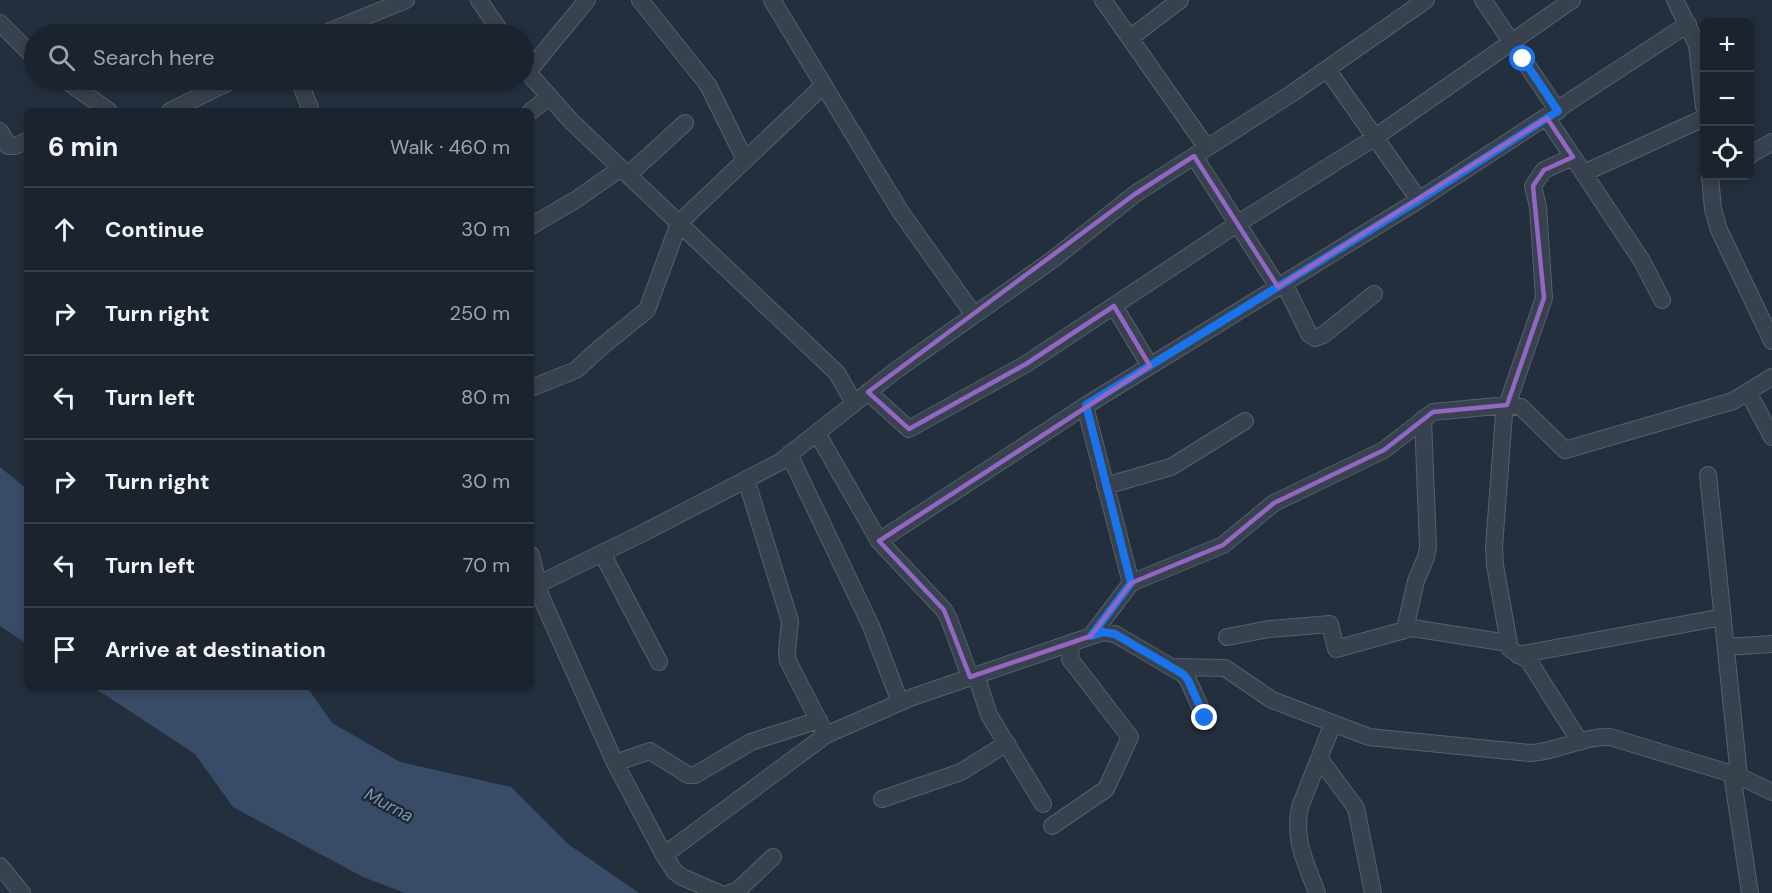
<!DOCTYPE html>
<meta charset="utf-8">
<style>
body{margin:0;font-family:"DM Sans",sans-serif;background:#282f3a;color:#f1f3f6}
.controls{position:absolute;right:18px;top:18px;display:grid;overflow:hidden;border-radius:9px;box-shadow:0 3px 9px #0003}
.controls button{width:54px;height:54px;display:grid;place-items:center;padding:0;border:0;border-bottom:2px solid #39404a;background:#1b232e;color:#f1f3f6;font:30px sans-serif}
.stop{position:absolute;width:18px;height:18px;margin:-14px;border:4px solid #1a73e8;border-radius:50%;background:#fff}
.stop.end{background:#1a73e8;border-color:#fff;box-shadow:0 2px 6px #0008}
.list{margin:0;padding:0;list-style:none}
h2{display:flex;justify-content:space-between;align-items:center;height:78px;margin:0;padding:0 24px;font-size:26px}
h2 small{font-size:20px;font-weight:400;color:#a0a4aa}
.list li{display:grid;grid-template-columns:39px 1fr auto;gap:18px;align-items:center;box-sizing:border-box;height:84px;padding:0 24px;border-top:2px solid #39404a}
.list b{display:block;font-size:22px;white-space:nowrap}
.list em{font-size:20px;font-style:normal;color:#a0a4aa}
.icon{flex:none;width:33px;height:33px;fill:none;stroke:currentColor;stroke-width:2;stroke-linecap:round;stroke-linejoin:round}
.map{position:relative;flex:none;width:1772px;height:893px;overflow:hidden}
.search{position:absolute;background:#1b232e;box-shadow:0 3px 9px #0003;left:24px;top:24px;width:510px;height:66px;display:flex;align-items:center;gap:15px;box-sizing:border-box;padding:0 21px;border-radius:33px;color:#a0a4aa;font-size:22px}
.panel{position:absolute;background:#1b232e;box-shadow:0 3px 9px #0003;left:24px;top:108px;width:510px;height:582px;border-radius:9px}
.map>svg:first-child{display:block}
.water{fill:#394c67}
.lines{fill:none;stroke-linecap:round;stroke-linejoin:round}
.minor-casing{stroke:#565f6c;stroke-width:18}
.minor{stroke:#38414e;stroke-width:16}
.route{stroke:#1a73e8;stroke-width:8}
.marked{fill:none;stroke:#9266c3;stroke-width:4.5;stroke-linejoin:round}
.labels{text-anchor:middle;stroke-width:4.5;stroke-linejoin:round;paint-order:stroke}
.water-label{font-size:18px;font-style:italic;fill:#7c92b1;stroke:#1d2633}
</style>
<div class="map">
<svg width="1772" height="893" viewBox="0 0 1772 893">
<rect width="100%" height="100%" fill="#242f3e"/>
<!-- water -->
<path class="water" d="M 0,467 L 27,489 L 27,644 L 0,626 Z
M 93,687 L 307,687 L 332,723 L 400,762 L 511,787 L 568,844 L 639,893 L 405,893 L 363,877 L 233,807 L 195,754 Z"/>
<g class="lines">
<defs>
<path id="minor" d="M 479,0 L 502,34
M 640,0 L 708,85 L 745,160
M 772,0 L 900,211 L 974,315
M 1103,0 L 1207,148
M 1483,0 L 1558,111
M 1675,0 L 1697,45 L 1704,107
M 0,23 L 34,57
M 323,34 L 406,0
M 1130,38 L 1180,0
M 524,68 L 571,121 L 837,373 L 854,403
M 1327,69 L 1419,200
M 527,73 L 587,0
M 65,80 L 109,111
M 299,80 L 311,111
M 170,111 L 233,80
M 531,111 L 549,97
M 1547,118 L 1642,261 L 1662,300
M 0,131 L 8,146 L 15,146 L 27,141
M 1750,155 L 1772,142
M 1194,156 L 1278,287
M 1573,157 L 1544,170 L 1533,186 L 1538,207 L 1544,298 L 1504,414 L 1494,547 L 1495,565 L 1510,649 L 1529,661 L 1580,742
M 1584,173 L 1704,118
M 628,175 L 685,123
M 1710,176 L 1713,209 L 1719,230 L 1772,341
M 531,226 L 577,199 L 621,168
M 1284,283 L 1309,334 L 1315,338 L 1323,335 L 1374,294
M 1114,306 L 1150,366
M 531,388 L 576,370 L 600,348 L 647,310 L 679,223 L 824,85
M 868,392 L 909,429 L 1026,364 L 1237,224 L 1374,138 L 1572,0
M 1748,392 L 1772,437
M 1085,406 L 1131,583
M 817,433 L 879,541 L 944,610 L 949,619 L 970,677
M 789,454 L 871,626 L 900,702
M 1708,475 L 1739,776
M 746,479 L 790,621 L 787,651 L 788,661 L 826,735
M 1105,486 L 1171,467 L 1245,421
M 879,541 L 1085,406 L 1419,200 L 1688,24
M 602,553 L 659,662
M 531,555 L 541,597 L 615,763 L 664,855 L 675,872 L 682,877 L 719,893
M 537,585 L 647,531 L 780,462 L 895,371 L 1052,260 L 1135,194 L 1294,92 L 1426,0
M 1405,629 L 1416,581 L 1426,557 L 1428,547 L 1423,419
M 1091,636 L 1131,583 L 1223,545 L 1274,503 L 1384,450 L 1433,412 L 1507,405 L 1521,407 L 1565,450 L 1733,401 L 1772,377
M 1227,637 L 1269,629 L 1330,624 L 1336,649 L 1412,628 L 1508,643
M 1726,647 L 1772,644
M 1518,655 L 1723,617
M 1172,667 L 1225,668 L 1272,700 L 1369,737 L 1530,753 C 1557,752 1582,736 1610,737 L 1739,776 L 1772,792
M 976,675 L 989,715 L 1043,804
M 1319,758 L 1356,808 L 1373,893
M 615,763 L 650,751 L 688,775 L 695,775 L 751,742 L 819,720
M 1732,774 L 1750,893
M 882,799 L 961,772 L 1007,743
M 1052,826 L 1106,789 L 1130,737 L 1070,659 L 1071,643
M 664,855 L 826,735 L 910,698 L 1103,632 L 1115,634 L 1183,674 L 1188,680 L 1205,718
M 0,866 L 22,893
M 730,893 L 737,891 L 773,857
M 1317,893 C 1306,863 1293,840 1300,807 L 1333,723"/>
</defs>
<!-- minor casing -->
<use href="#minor" class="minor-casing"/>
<!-- minor -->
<use href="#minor" class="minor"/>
</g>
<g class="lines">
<!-- route -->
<path class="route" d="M 1205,718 L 1188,680 L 1183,674 L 1115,634 L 1103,632 L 1091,636 L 1131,583 L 1086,405 L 1419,200 L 1558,111 L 1523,59"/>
</g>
<!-- marked area -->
<path class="marked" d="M 1547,118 L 1573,157 L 1544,170 L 1533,186 L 1544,298 L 1507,405 L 1433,412 L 1384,450 L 1274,503 L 1223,545 L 1131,583 L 1091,636 L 970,677 L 944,610 L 879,541 L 1150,366 L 1114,306 L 1026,364 L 909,429 L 868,392 L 1135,194 L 1194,156 L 1278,287 Z"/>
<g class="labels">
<!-- water labels -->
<g class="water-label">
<text transform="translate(389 805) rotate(28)" y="6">Murna</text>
</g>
</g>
</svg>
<div class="controls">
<button>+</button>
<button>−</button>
<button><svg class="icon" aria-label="locate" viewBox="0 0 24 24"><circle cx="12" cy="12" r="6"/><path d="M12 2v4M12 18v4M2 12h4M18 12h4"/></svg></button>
</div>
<div class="stop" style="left:1523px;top:59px"></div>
<div class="stop end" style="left:1205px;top:718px"></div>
<div class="search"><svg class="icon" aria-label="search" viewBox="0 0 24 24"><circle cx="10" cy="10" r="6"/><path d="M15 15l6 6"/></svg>Search here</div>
<section class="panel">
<h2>6 min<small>Walk · 460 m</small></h2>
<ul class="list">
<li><svg class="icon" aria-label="ahead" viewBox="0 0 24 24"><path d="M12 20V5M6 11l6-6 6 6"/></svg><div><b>Continue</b></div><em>30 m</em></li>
<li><svg class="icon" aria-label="right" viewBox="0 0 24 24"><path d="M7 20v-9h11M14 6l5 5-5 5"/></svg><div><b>Turn right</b></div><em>250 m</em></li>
<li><svg class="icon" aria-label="left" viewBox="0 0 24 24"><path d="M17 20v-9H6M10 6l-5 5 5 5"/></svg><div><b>Turn left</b></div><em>80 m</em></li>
<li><svg class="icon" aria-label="right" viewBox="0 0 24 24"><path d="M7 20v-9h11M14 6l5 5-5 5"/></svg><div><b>Turn right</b></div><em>30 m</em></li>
<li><svg class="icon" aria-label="left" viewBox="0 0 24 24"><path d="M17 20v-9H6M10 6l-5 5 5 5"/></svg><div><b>Turn left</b></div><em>70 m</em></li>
<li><svg class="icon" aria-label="arrive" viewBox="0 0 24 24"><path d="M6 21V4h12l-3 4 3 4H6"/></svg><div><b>Arrive at destination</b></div></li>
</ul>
</section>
</div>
